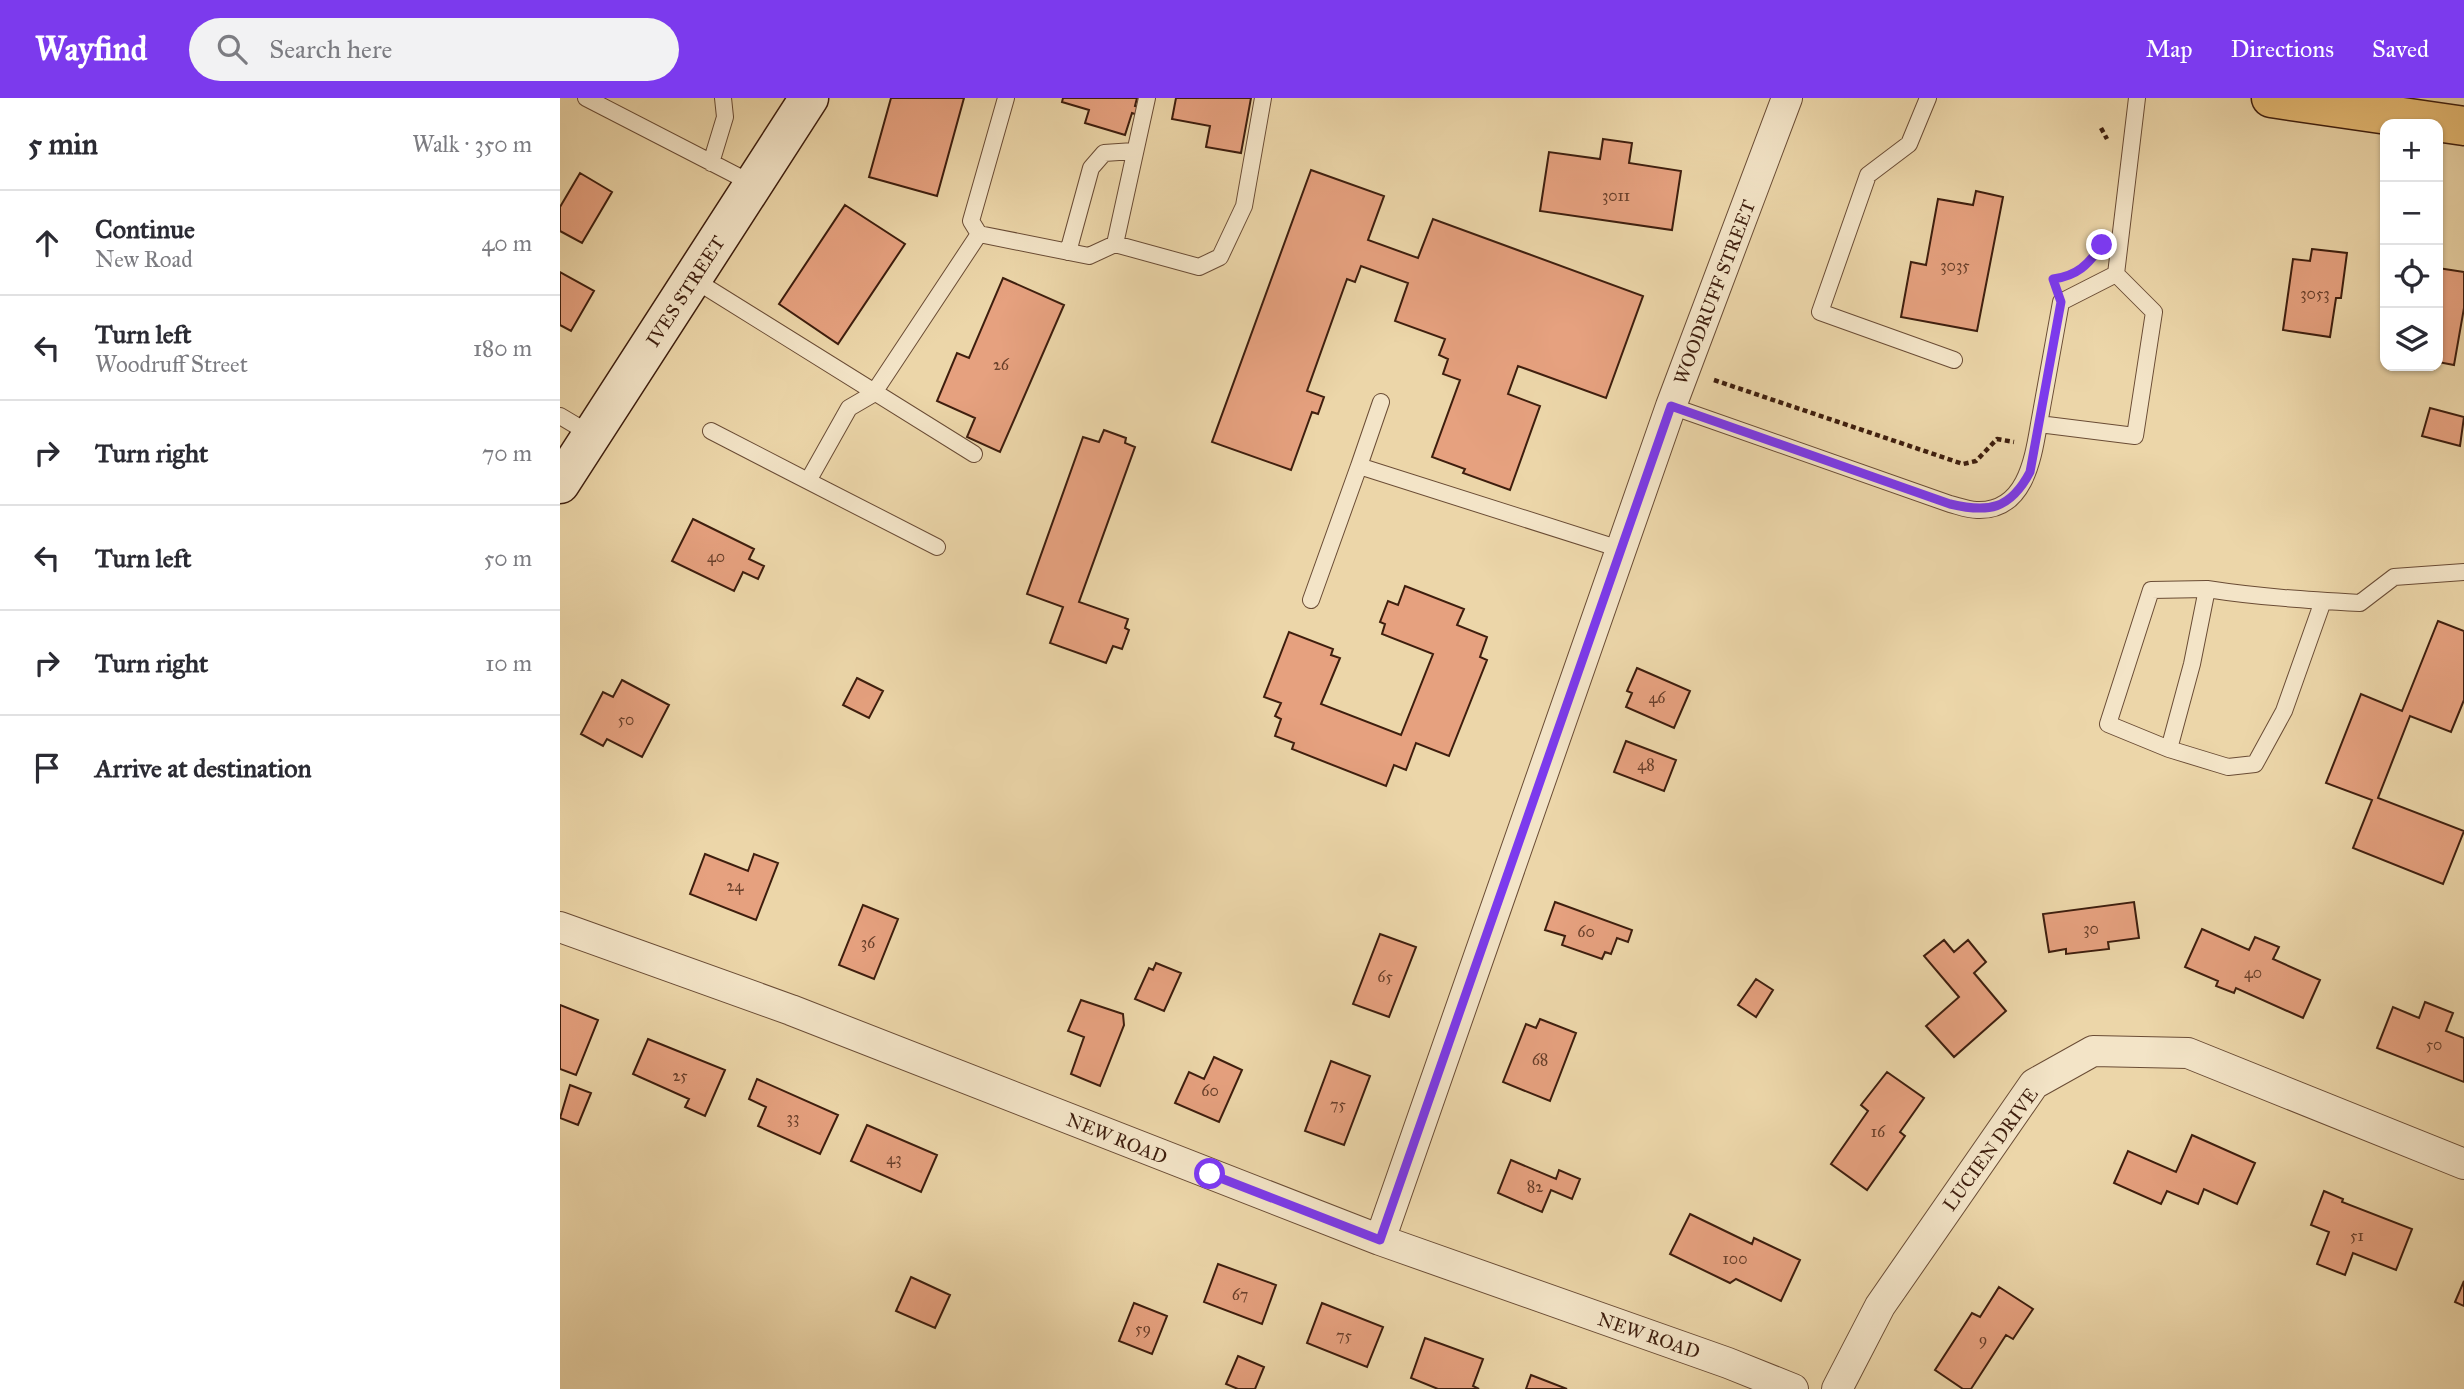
<!DOCTYPE html>
<meta charset="utf-8">
<style>
body{margin:0;font-family:"IM FELL Great Primer",serif;background:#f2f2f3;color:#2b2b33}
.controls{position:absolute;right:21px;top:21px;display:grid;overflow:hidden;border-radius:14px;box-shadow:0 2px 5px #0004}
.controls button{width:63px;height:63px;display:grid;place-items:center;padding:0;border:0;border-bottom:2px solid #e1e1e2;background:#fff;color:#2b2b33;font:35px sans-serif}
.stop{position:absolute;width:21px;height:21px;margin:-16px;border:5px solid #7c3aed;border-radius:50%;background:#fff}
.stop.end{background:#7c3aed;border-color:#fff;box-shadow:0 2px 7px #0008}
.list{margin:0;padding:0;list-style:none}
h2{display:flex;justify-content:space-between;align-items:center;height:91px;margin:0;padding:0 28px;font-size:30px}
h2 small{font-size:23px;font-weight:400;color:#7c7c81}
.list li{display:grid;grid-template-columns:46px 1fr auto;gap:21px;align-items:center;box-sizing:border-box;height:105px;padding:0 28px;border-top:2px solid #e1e1e2}
.list b{display:block;font-size:26px;white-space:nowrap}
.list p{margin:0;font-size:23px;white-space:nowrap;color:#7c7c81}
.list em{font-size:23px;font-style:normal;color:#7c7c81}
.icon{flex:none;width:38px;height:38px;fill:none;stroke:currentColor;stroke-width:2;stroke-linecap:round;stroke-linejoin:round}
.map{position:relative;flex:none;width:1904px;height:1291px;overflow:hidden}
header{display:flex;align-items:center;gap:42px;box-sizing:border-box;height:98px;padding:0 35px;background:#7c3aed;color:#fff}
header strong{font-size:33px}
nav{display:flex;gap:38px;margin-inline-start:auto;font-size:24px}
.search{width:490px;height:63px;background:#f2f2f3;display:flex;align-items:center;gap:18px;box-sizing:border-box;padding:0 24px;border-radius:38px;color:#7c7c81;font-size:26px}
main{display:flex}
aside{flex:1;background:#fff}
.map>svg:first-child{display:block}
.building{fill:#e6a17f;stroke:#3e1e0e;stroke-width:2}
.lines{fill:none;stroke-linecap:round;stroke-linejoin:round}
.service-casing{stroke:#6a4c35;stroke-width:18}
.minor-casing{stroke:#6a4c35;stroke-width:32}
.secondary-casing{stroke:#3e1e0e;stroke-width:41}
.trunk-casing{stroke:#3e1e0e;stroke-width:41}
.path{stroke:#3e1e0e;stroke-width:4.5;stroke-dasharray:5 3.5;stroke-linecap:butt}
.service{stroke:#f3e4c7;stroke-width:16}
.minor{stroke:#f3e4c7;stroke-width:30}
.secondary{stroke:#f3e4c7;stroke-width:38}
.trunk{stroke:#e6bb74;stroke-width:38}
.route{stroke:#7c3aed;stroke-width:9}
.labels{text-anchor:middle;stroke-width:7;stroke-linejoin:round;paint-order:stroke}
.number-label{font-size:16px;fill:#683f2a}
.street-label{font-size:19px;fill:#3e1e0e;stroke:#f3e4c7}
</style>
<header>
<strong>Wayfind</strong>
<div class="search"><svg class="icon" aria-label="search" viewBox="0 0 24 24"><circle cx="10" cy="10" r="6"/><path d="M15 15l6 6"/></svg>Search here</div>
<nav><a>Map</a><a>Directions</a><a>Saved</a></nav>
</header>
<main>
<aside>
<h2>5 min<small>Walk · 350 m</small></h2>
<ul class="list">
<li><svg class="icon" aria-label="ahead" viewBox="0 0 24 24"><path d="M12 20V5M6 11l6-6 6 6"/></svg><div><b>Continue</b><p>New Road</p></div><em>40 m</em></li>
<li><svg class="icon" aria-label="left" viewBox="0 0 24 24"><path d="M17 20v-9H6M10 6l-5 5 5 5"/></svg><div><b>Turn left</b><p>Woodruff Street</p></div><em>180 m</em></li>
<li><svg class="icon" aria-label="right" viewBox="0 0 24 24"><path d="M7 20v-9h11M14 6l5 5-5 5"/></svg><div><b>Turn right</b></div><em>70 m</em></li>
<li><svg class="icon" aria-label="left" viewBox="0 0 24 24"><path d="M17 20v-9H6M10 6l-5 5 5 5"/></svg><div><b>Turn left</b></div><em>50 m</em></li>
<li><svg class="icon" aria-label="right" viewBox="0 0 24 24"><path d="M7 20v-9h11M14 6l5 5-5 5"/></svg><div><b>Turn right</b></div><em>10 m</em></li>
<li><svg class="icon" aria-label="arrive" viewBox="0 0 24 24"><path d="M6 21V4h12l-3 4 3 4H6"/></svg><div><b>Arrive at destination</b></div></li>
</ul>
</aside>
<div class="map">
<svg width="1904" height="1291" viewBox="0 0 1904 1291">
<rect width="100%" height="100%" fill="#ecd6a9"/>
<filter id="stains"><feTurbulence type="fractalNoise" baseFrequency=".00286" numOctaves="4"/><feColorMatrix values="0 0 0 0 .2 0 0 0 0 .09 0 0 0 0 .02 0 0 0 .5 -.17"/></filter>
<radialGradient id="worn" r=".72"><stop offset=".6" stop-color="#630" stop-opacity="0"/><stop offset="1" stop-color="#630" stop-opacity=".3"/></radialGradient>
<!-- building -->
<path class="building" d="M 331,0 L 404,0 L 377,98 L 309,79 Z
M 503,0 L 577,0 L 575,8 L 584,10 L 581,18 L 572,15 L 565,37 L 525,25 L 529,12 L 502,4 Z
M 616,0 L 691,0 L 681,55 L 646,49 L 650,28 L 612,21 Z
M 1043,41 L 1072,45 L 1069,65 L 1121,73 L 1112,132 L 980,113 L 989,54 L 1040,61 Z
M 751,72 L 824,98 L 808,142 L 858,160 L 873,121 L 1083,198 L 1046,300 L 958,268 L 948,296 L 980,308 L 950,392 L 903,375 L 905,371 L 872,359 L 900,282 L 883,276 L 888,261 L 879,257 L 885,241 L 835,223 L 848,185 L 801,168 L 795,184 L 787,181 L 747,293 L 764,299 L 758,316 L 752,314 L 731,372 L 652,344 Z
M 20,75 L 52,94 L 22,145 L 0,133 L 0,109 Z
M 1416,93 L 1443,99 L 1417,233 L 1341,219 L 1351,164 L 1366,167 L 1378,101 L 1413,107 Z
M 285,107 L 345,146 L 278,246 L 219,206 Z
M 1752,151 L 1787,155 L 1781,200 L 1776,200 L 1770,239 L 1723,232 L 1733,161 L 1750,163 Z
M 1878,170 L 1904,174 L 1904,210 L 1894,267 L 1878,264 Z
M 0,174 L 34,193 L 11,233 L 0,227 Z
M 443,180 L 504,207 L 440,354 L 407,339 L 415,320 L 377,303 L 397,255 L 409,260 Z
M 1870,310 L 1904,319 L 1900,348 L 1862,338 Z
M 544,332 L 566,340 L 565,345 L 575,349 L 519,504 L 568,521 L 565,530 L 569,532 L 562,551 L 553,548 L 546,565 L 490,545 L 503,509 L 467,496 L 523,339 L 539,344 Z
M 133,421 L 194,451 L 189,461 L 204,468 L 198,481 L 183,474 L 174,493 L 112,463 Z
M 845,488 L 904,511 L 897,527 L 927,539 L 920,559 L 927,562 L 889,658 L 856,645 L 846,672 L 834,667 L 826,688 L 732,651 L 734,645 L 715,638 L 721,621 L 715,618 L 721,605 L 704,599 L 729,534 L 773,551 L 771,557 L 780,560 L 761,606 L 841,637 L 873,556 L 822,536 L 825,526 L 820,524 L 828,503 L 838,507 Z
M 1878,523 L 1904,533 L 1904,602 L 1891,634 L 1850,618 L 1818,700 L 1904,733 L 1883,786 L 1793,750 L 1812,702 L 1766,685 L 1801,596 L 1842,613 Z
M 1077,570 L 1130,593 L 1114,630 L 1066,609 L 1072,595 L 1067,593 Z
M 297,580 L 323,593 L 309,620 L 283,607 Z
M 62,582 L 109,607 L 82,659 L 47,641 L 43,648 L 21,636 L 43,594 L 53,599 Z
M 1066,643 L 1116,662 L 1104,693 L 1054,674 Z
M 145,756 L 188,773 L 194,756 L 218,765 L 196,822 L 130,796 Z
M 995,804 L 1072,832 L 1068,844 L 1057,840 L 1051,856 L 1045,854 L 1042,861 L 1002,847 L 1005,838 L 985,832 Z
M 1574,804 L 1579,840 L 1548,844 L 1549,851 L 1506,856 L 1506,851 L 1489,854 L 1483,816 Z
M 303,807 L 338,821 L 314,881 L 279,867 Z
M 1642,831 L 1689,852 L 1695,839 L 1719,849 L 1713,861 L 1760,882 L 1743,920 L 1676,890 L 1674,895 L 1656,888 L 1658,883 L 1625,869 Z
M 820,836 L 856,849 L 829,919 L 793,906 Z
M 1384,842 L 1394,854 L 1408,842 L 1426,864 L 1414,875 L 1446,913 L 1394,959 L 1366,928 L 1399,899 L 1364,858 Z
M 596,865 L 621,875 L 604,913 L 575,901 L 589,870 L 593,872 Z
M 1196,881 L 1213,892 L 1196,919 L 1178,907 Z
M 521,902 L 563,916 L 564,927 L 540,988 L 511,976 L 524,939 L 508,933 Z
M 1865,904 L 1893,915 L 1886,933 L 1904,940 L 1904,984 L 1817,950 L 1833,909 L 1859,920 Z
M 0,907 L 38,922 L 16,977 L 0,971 Z
M 980,921 L 1016,935 L 990,1003 L 943,984 L 966,926 L 976,930 Z
M 88,941 L 165,972 L 145,1018 L 125,1009 L 129,1001 L 73,976 Z
M 654,959 L 682,972 L 659,1024 L 615,1005 L 629,974 L 644,981 Z
M 771,963 L 810,978 L 784,1047 L 745,1033 Z
M 1327,974 L 1364,1000 L 1340,1034 L 1345,1038 L 1307,1092 L 1271,1066 L 1308,1013 L 1301,1007 Z
M 197,981 L 278,1017 L 260,1056 L 198,1028 L 206,1009 L 189,1001 Z
M 10,987 L 31,995 L 18,1027 L 0,1020 Z
M 307,1027 L 377,1057 L 361,1094 L 291,1063 Z
M 1632,1037 L 1695,1065 L 1677,1106 L 1644,1091 L 1638,1106 L 1607,1093 L 1601,1106 L 1554,1085 L 1568,1053 L 1616,1074 Z
M 951,1062 L 996,1081 L 999,1072 L 1020,1081 L 1012,1101 L 991,1092 L 982,1114 L 938,1095 Z
M 1764,1093 L 1783,1101 L 1782,1104 L 1852,1131 L 1836,1172 L 1793,1155 L 1785,1177 L 1757,1166 L 1769,1134 L 1751,1127 Z
M 1130,1116 L 1192,1146 L 1194,1140 L 1240,1162 L 1221,1203 L 1176,1181 L 1170,1185 L 1110,1156 Z
M 658,1166 L 716,1187 L 702,1226 L 644,1204 Z
M 351,1179 L 390,1197 L 375,1230 L 336,1213 Z
M 1904,1183 L 1904,1208 L 1895,1204 Z
M 1439,1189 L 1473,1211 L 1453,1241 L 1446,1237 L 1411,1291 L 1403,1291 L 1375,1272 L 1412,1215 L 1420,1219 Z
M 574,1205 L 607,1218 L 592,1256 L 559,1243 Z
M 762,1205 L 823,1229 L 807,1269 L 747,1245 Z
M 865,1240 L 923,1261 L 913,1288 L 919,1291 L 878,1291 L 851,1280 Z
M 678,1258 L 704,1269 L 695,1291 L 678,1291 L 666,1286 Z
M 971,1277 L 1007,1291 L 966,1291 Z"/>
<g class="lines">
<defs>
<path id="service" d="M 26,0 L 195,87
M 446,0 L 411,123 L 419,136 L 529,158 L 555,146 L 587,0
M 1368,0 L 1349,46 L 1308,77 L 1260,214 L 1394,262
M 151,65 L 165,19 L 163,0
M 555,146 L 639,169 L 660,159 L 684,108 L 703,0
M 508,154 L 531,70 L 544,55 L 574,53
M 1556,176 L 1577,0
M 133,181 L 414,356
M 1111,308 L 1390,406 C 1398,408 1408,412 1417,412 C 1465,414 1473,361 1479,326 L 1575,338 L 1594,214 L 1556,176
M 0,318 L 32,337
M 1479,326 L 1501,204 L 1556,176
M 151,333 L 248,383
M 799,368 L 821,304
M 377,449 L 248,383 L 289,310 L 313,296 L 419,136
M 751,502 L 799,368 L 1060,451
M 1763,503 L 1724,613 L 1695,666 L 1668,669 L 1609,651 L 1632,566 L 1647,491 C 1698,499 1748,502 1800,505 L 1834,479 L 1904,474
M 1609,651 L 1548,626 L 1591,492 L 1647,491"/>
<path id="minor" d="M 0,829 L 231,912 L 820,1142 L 1168,1265 L 1233,1291
M 820,1142 L 1111,308 L 1227,0
M 1277,1291 L 1320,1208 L 1474,986 L 1533,953 L 1628,955 L 1904,1066"/>
<path id="secondary" d="M 0,386 L 249,0"/>
<path id="trunk" d="M 1711,0 L 1904,28"/>
</defs>
<!-- service casing -->
<use href="#service" class="service-casing"/>
<!-- minor casing -->
<use href="#minor" class="minor-casing"/>
<!-- secondary casing -->
<use href="#secondary" class="secondary-casing"/>
<!-- trunk casing -->
<use href="#trunk" class="trunk-casing"/>
<!-- path -->
<path class="path" d="M 1541,30 L 1547,41
M 1154,282 L 1403,366 L 1416,363 L 1437,341 L 1454,344"/>
<!-- service -->
<use href="#service" class="service"/>
<!-- minor -->
<use href="#minor" class="minor"/>
<!-- secondary -->
<use href="#secondary" class="secondary"/>
<!-- trunk -->
<use href="#trunk" class="trunk"/>
</g>
<g class="lines">
<!-- route -->
<path class="route" d="M 650,1076 L 820,1142 L 1111,308 L 1390,406 C 1428,415 1450,412 1470,374 L 1501,204 L 1493,181 C 1517,178 1528,167 1542,147"/>
</g>
<g class="labels">
<!-- number labels -->
<g class="number-label">
<text x="1056" y="103">3011</text>
<text x="1395" y="173">3035</text>
<text x="1755" y="201">3053</text>
<text x="441" y="272">26</text>
<text x="156" y="464">40</text>
<text x="1097" y="605">46</text>
<text x="66" y="627">50</text>
<text x="1086" y="672">48</text>
<text x="175" y="793">24</text>
<text x="1531" y="836">30</text>
<text x="1026" y="839">60</text>
<text x="308" y="850">36</text>
<text x="1693" y="880">40</text>
<text x="825" y="884">65</text>
<text x="1874" y="952">50</text>
<text x="980" y="967">68</text>
<text x="120" y="983">25</text>
<text x="650" y="998">60</text>
<text x="778" y="1012">75</text>
<text x="233" y="1025">33</text>
<text x="1318" y="1039">16</text>
<text x="334" y="1066">43</text>
<text x="975" y="1094">82</text>
<text x="1797" y="1143">51</text>
<text x="1175" y="1166">100</text>
<text x="680" y="1202">67</text>
<text x="583" y="1236">59</text>
<text x="784" y="1243">75</text>
<text x="1423" y="1247">9</text>
</g>
<!-- street labels -->
<g class="street-label">
<text transform="translate(125 193) rotate(-57)" y="7">IVES STREET</text>
<text transform="translate(1154 194) rotate(-69)" y="7">WOODRUFF STREET</text>
<text transform="translate(557 1040) rotate(22)" y="7">NEW ROAD</text>
<text transform="translate(1430 1051) rotate(-54)" y="7">LUCIEN DRIVE</text>
<text transform="translate(1089 1237) rotate(19)" y="7">NEW ROAD</text>
</g>
</g>
<rect width="100%" height="100%" filter="url(#stains)"/>
<rect width="100%" height="100%" fill="url(#worn)"/>
</svg>
<div class="controls">
<button>+</button>
<button>−</button>
<button><svg class="icon" aria-label="locate" viewBox="0 0 24 24"><circle cx="12" cy="12" r="6"/><path d="M12 2v4M12 18v4M2 12h4M18 12h4"/></svg></button>
<button><svg class="icon" aria-label="layers" viewBox="0 0 24 24"><path d="M12 4l9 5-9 5-9-5zM3 14l9 5 9-5"/></svg></button>
</div>
<div class="stop" style="left:650px;top:1076px"></div>
<div class="stop end" style="left:1542px;top:147px"></div>
</div>
</main>
